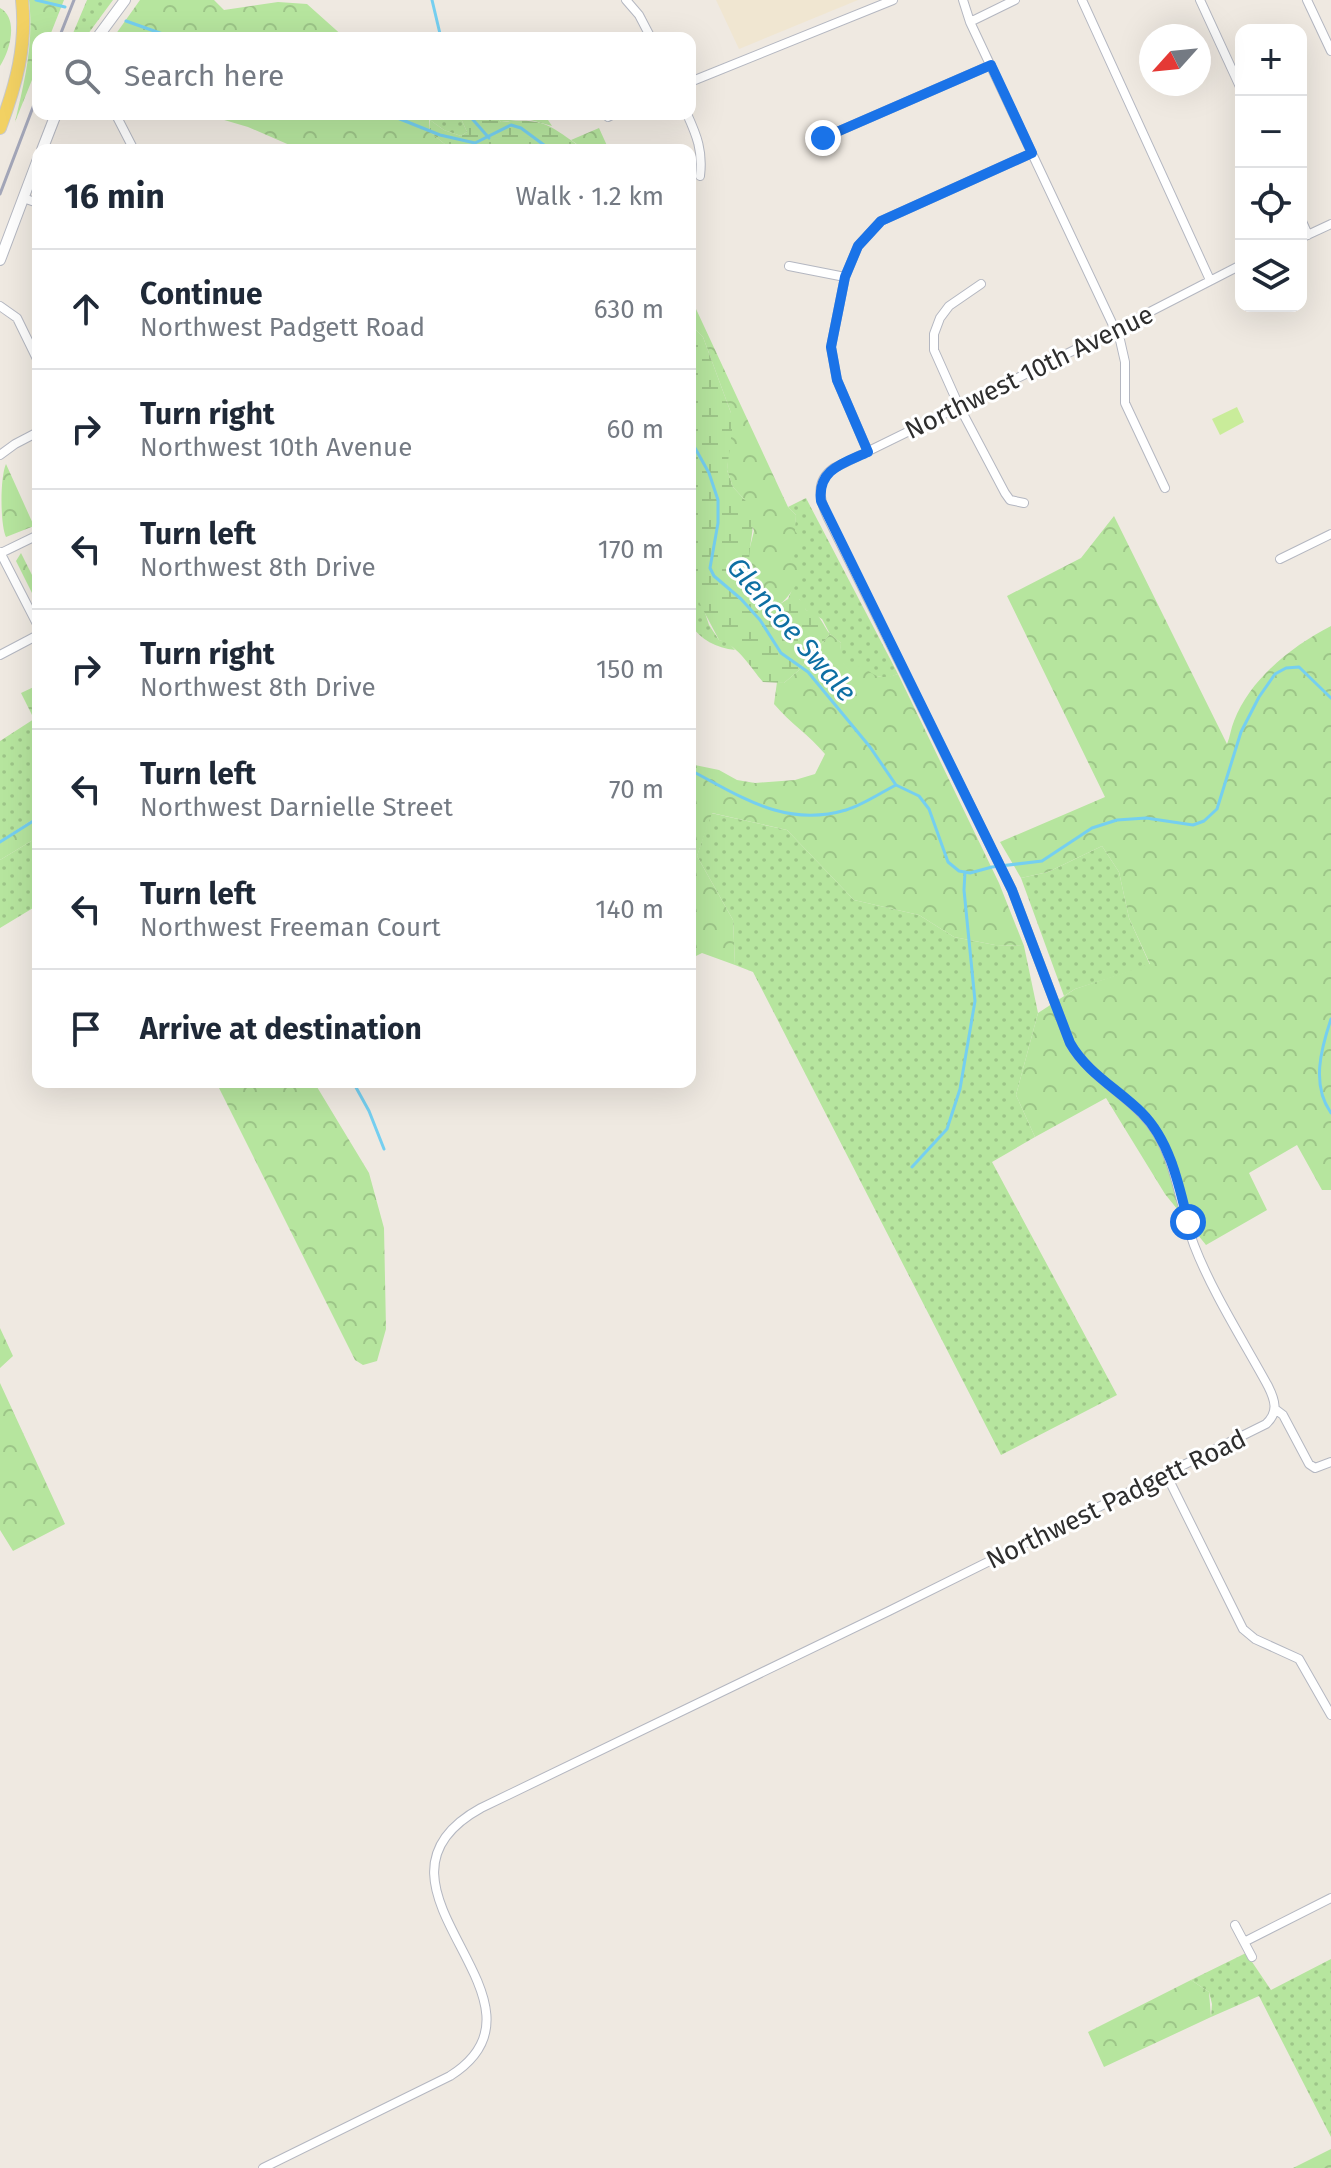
<!DOCTYPE html>
<meta charset="utf-8">
<style>
body{margin:0;font-family:"Fira Sans",sans-serif;background:#f2f2f3;color:#1f2937}
.controls{position:absolute;right:24px;top:24px;display:grid;overflow:hidden;border-radius:16px;box-shadow:0 8px 32px #0002}
.controls button{width:72px;height:72px;display:grid;place-items:center;padding:0;border:0;border-bottom:2px solid #e0e1e3;background:#fff;color:#1f2937;font:40px sans-serif}
.compass{position:absolute;left:1139px;top:24px;width:72px;height:72px;border-radius:50%;background:#fff;box-shadow:0 8px 32px #0002;rotate:243deg}
.stop{position:absolute;width:24px;height:24px;margin:-18px;border:6px solid #1a73e8;border-radius:50%;background:#fff}
.stop.end{background:#1a73e8;border-color:#fff;box-shadow:0 2px 8px #0008}
.list{margin:0;padding:0;list-style:none}
h2{display:flex;justify-content:space-between;align-items:center;height:104px;margin:0;padding:0 32px;font-size:34px}
h2 small{font-size:26px;font-weight:400;color:#747a83}
.list li{display:grid;grid-template-columns:52px 1fr auto;gap:24px;align-items:center;box-sizing:border-box;height:120px;padding:0 32px;border-top:2px solid #e0e1e3}
.list b{display:block;font-size:30px;white-space:nowrap}
.list p{margin:0;font-size:26px;white-space:nowrap;color:#747a83}
.list em{font-size:26px;font-style:normal;color:#747a83}
.icon{flex:none;width:44px;height:44px;fill:none;stroke:currentColor;stroke-width:2;stroke-linecap:round;stroke-linejoin:round}
.map{position:relative;flex:none;width:1331px;height:2168px;overflow:hidden}
.search{position:absolute;background:#fff;box-shadow:0 8px 32px #0002;left:32px;top:32px;width:664px;height:88px;display:flex;align-items:center;gap:20px;box-sizing:border-box;padding:0 28px;border-radius:16px;color:#747a83;font-size:30px}
.panel{position:absolute;background:#fff;box-shadow:0 8px 32px #0002;left:32px;top:144px;width:664px;height:944px;border-radius:16px}
.map>svg:first-child{display:block}
.education{fill:#f0e6d1}
.grass{fill:url(#grass-dots)}
.forest{fill:url(#forest-crowns)}
.wetland{fill:url(#wetland-marsh)}
.pitch{fill:#c9ec9a}
.lines{fill:none;stroke-linecap:round;stroke-linejoin:round}
.stream{stroke:#75cff0;stroke-width:3}
.minor-casing{stroke:#b4b7c1;stroke-width:10}
.tertiary-casing{stroke:#b4b7c1;stroke-width:12}
.primary-casing{stroke:#c9c9c9;stroke-width:14}
.minor{stroke:#fff;stroke-width:8}
.tertiary{stroke:#fff;stroke-width:10}
.primary{stroke:#f2d163;stroke-width:12}
.rail{stroke:#a3a6b8;stroke-width:3}
.route{stroke:#1a73e8;stroke-width:10}
.labels{text-anchor:middle;stroke-width:6;stroke-linejoin:round;paint-order:stroke}
.street-label{font-size:26px;fill:#2e2e2e;stroke:#fff}
.water-label{font-size:28px;font-style:italic;fill:#0d6fa3;stroke:#fff}
</style>
<div class="map">
<svg width="1331" height="2168" viewBox="0 0 1331 2168">
<defs>
<pattern id="grass-dots" width="8" height="8" patternUnits="userSpaceOnUse" patternTransform="scale(2)"><rect width="8" height="8" fill="#b6e59e"/><path d="M2 2h.1M6 6h.1" fill="none" stroke="#9dc588" stroke-width="1.8" stroke-linecap="round"/></pattern>
<pattern id="forest-crowns" width="20" height="18" patternUnits="userSpaceOnUse" patternTransform="scale(2)"><rect width="20" height="18" fill="#b6e59e"/><path d="M2 6a3 3 0 1 1 6 0M12 15a3 3 0 1 1 6 0" fill="none" stroke="#9dc588"/></pattern>
<pattern id="wetland-marsh" width="20" height="14" patternUnits="userSpaceOnUse" patternTransform="scale(2)"><rect width="20" height="14" fill="#b6e59e"/><path d="M1 5h8M5 5V1M11 12h8M15 12V8" fill="none" stroke="#9dc588"/></pattern>
</defs>
<rect width="100%" height="100%" fill="#efe9e1"/>
<!-- education -->
<path class="education" d="M 716,0 L 858,0 L 739,49 Z"/>
<!-- grass -->
<path class="grass" d="M 87,0 L 113,0 L 85,38 L 71,38 Z
M 434,114 L 459,114 L 467,132 L 461,136 L 444,130 L 430,120 L 429,117 Z
M 492,114 L 544,114 L 552,126 L 527,119 L 501,122 Z
M 806,498 L 898,674 L 887,678 L 849,671 L 839,658 L 841,643 L 830,634 L 822,619 L 806,610 L 799,599 L 788,599 L 793,587 L 791,560 L 796,515 L 788,507 Z
M 690,543 L 693,576 L 709,625 L 719,640 L 728,642 L 735,650 C 716,648 701,640 690,624 Z
M 34,719 L 38,727 L 38,816 L 0,841 L 0,741 Z
M 711,813 L 787,830 L 854,900 L 919,915 L 954,937 L 995,945 L 1024,946 L 1038,1013 L 1016,1095 L 1035,1137 L 992,1162 L 1117,1395 L 1001,1455 L 753,972 L 735,965 L 733,920 L 697,856 Z
M 38,837 L 38,905 L 0,928 L 0,860 Z
M 1102,846 L 1119,872 L 1129,918 L 1150,965 L 1075,989 L 1064,996 L 1021,878 L 1048,872 Z
M 1246,1953 L 1271,1990 L 1331,1959 L 1331,2137 L 1259,1996 L 1211,2017 L 1212,2004 L 1209,1992 L 1191,1980 Z"/>
<!-- forest -->
<path class="forest" d="M 29,0 L 64,0 L 49,38 L 38,38 L 38,65 L 15,122 C 25,80 34,42 29,0 Z
M 140,0 L 214,0 L 224,10 L 278,2 L 307,4 L 345,38 L 113,38 Z
M 0,8 C 19,18 10,51 0,66 Z
M 175,114 L 434,114 L 429,117 L 430,132 L 452,150 L 301,150 L 248,127 L 214,117 L 191,120 L 178,117 Z
M 599,128 L 609,150 L 585,150 L 571,140 Z
M 690,296 L 788,507 L 796,515 L 795,531 L 803,541 L 791,560 L 799,568 L 800,581 C 792,588 789,598 780,604 L 760,590 L 752,576 L 748,555 L 754,531 L 744,499 L 733,487 L 727,470 L 731,413 L 703,337 L 690,324 Z
M 6,464 L 34,526 L 6,537 C 0,524 0,477 6,464 Z
M 1114,516 L 1227,744 C 1230,737 1231,728 1234,721 C 1250,679 1292,646 1331,626 L 1331,1190 L 1322,1190 L 1297,1145 L 1249,1173 L 1267,1210 L 1206,1245 L 1165,1194 L 1106,1098 L 1035,1137 L 1016,1095 L 1038,1013 L 1075,989 L 1150,964 L 1129,918 L 1119,872 L 1102,846 L 1048,872 L 1021,878 L 1000,842 L 1105,797 L 1007,596 L 1081,558 Z
M 21,553 L 38,587 L 38,605 L 16,561 Z
M 830,634 L 841,643 L 840,658 L 849,670 L 862,665 C 874,677 881,680 898,674 L 999,883 L 1024,946 L 995,945 L 954,937 L 919,915 L 854,900 L 787,830 L 712,813 L 697,856 L 733,920 L 735,965 L 702,953 L 690,959 L 690,764 L 719,770 L 737,780 L 755,783 L 795,780 L 815,774 L 825,754 C 809,735 790,723 774,704 L 777,682 L 784,683 L 799,670 Z
M 38,685 L 38,727 L 21,693 Z
M 38,816 L 38,837 L 0,860 L 0,841 Z
M 216,1082 L 314,1082 L 369,1173 L 384,1228 L 386,1329 L 377,1361 L 363,1365 L 355,1360 Z
M 0,1328 L 13,1356 L 0,1368 Z
M 0,1383 L 65,1524 L 13,1551 L 0,1530 Z
M 1191,1980 L 1209,1992 L 1211,2017 L 1104,2067 L 1088,2032 Z
M 1331,2149 L 1331,2168 L 1293,2168 Z"/>
<!-- wetland -->
<path class="wetland" d="M 459,114 L 492,114 L 501,122 C 546,117 550,126 585,150 L 452,150 L 430,132 L 430,120 L 444,130 L 461,136 L 467,132 Z
M 690,324 L 703,337 L 731,413 L 732,430 L 727,470 L 733,487 L 754,510 C 753,557 734,571 780,604 L 788,599 L 799,599 L 804,604 L 806,610 C 822,614 821,623 830,634 L 799,670 L 784,683 L 763,682 C 750,667 739,646 719,640 L 699,602 L 693,576 L 690,543 Z"/>
<!-- pitch -->
<path class="pitch" d="M 1237,407 L 1244,422 L 1220,435 L 1212,419 Z"/>
<g class="lines">
<!-- stream -->
<path class="stream" d="M 36,0 L 65,7
M 432,0 L 441,38
M 126,21 L 174,38
M 369,114 L 395,117 L 440,135 L 475,143 L 511,125 L 521,128 L 544,145 L 545,150
M 468,114 L 489,138
M 690,439 L 709,473 L 718,500 L 718,523 L 710,568 L 714,576 L 741,599 L 760,620 L 781,653 L 808,672 L 870,747 L 896,785
M 690,770 C 742,797 785,828 846,810 C 863,805 880,793 896,785 L 919,796 L 929,809 L 948,862 L 959,871 L 970,873 L 992,867 L 1042,861 L 1092,828 L 1117,820 L 1146,818 L 1193,825 L 1204,821 L 1217,809 L 1241,732 L 1259,697 L 1275,674 L 1286,668 L 1299,667 L 1331,698
M 0,842 L 38,818
M 1331,1019 C 1321,1049 1311,1085 1331,1113
M 353,1082 L 369,1111 L 384,1149
M 912,1167 L 947,1129 L 960,1089 L 975,1001 L 964,890 L 965,872"/>
<defs>
<path id="minor" d="M 626,0 L 639,15 L 651,38
M 963,0 L 970,22 L 1120,340 L 1125,362 L 1125,403 L 1165,488
M 1082,0 L 1210,280
M 1200,0 L 1241,89
M 1307,0 L 1331,51
M 970,22 L 1015,0
M 690,82 L 893,0
M 687,114 C 697,136 703,151 700,176
M 117,117 L 134,150
M 608,117 L 614,114
M 823,138 L 991,65
M 23,198 L 38,203
M 1301,219 L 1308,235
M 1301,238 L 1331,224
M 789,266 L 845,277
M 981,284 L 949,306 L 940,318 L 934,334 L 934,350 L 959,406 L 1005,493 L 1010,500 L 1024,503
M 0,306 L 17,318 L 38,361
M 868,452 L 837,380 L 831,347 L 845,277 L 858,246 L 881,221 L 1032,153
M 0,455 L 15,444 L 38,432
M 0,552 L 38,626
M 1,553 L 38,535
M 1280,559 L 1331,534
M 0,655 L 38,635
M 1275,1409 L 1283,1415 L 1309,1464 L 1315,1468 L 1331,1462
M 1166,1474 L 1243,1629 L 1255,1639 L 1299,1659 L 1331,1715
M 1235,1925 L 1252,1957
M 1244,1942 L 1331,1898
M 263,2168 L 450,2076 C 571,2000 341,1885 481,1808 L 889,1611 L 1266,1424 C 1279,1412 1275,1400 1268,1386 C 1244,1342 1212,1292 1194,1245 C 1180,1208 1178,1170 1158,1135 C 1136,1097 1091,1081 1070,1043 L 1012,890 L 828,518 C 819,499 815,481 834,468 L 1103,336 L 1241,265"/>
<path id="tertiary" d="M 97,38 L 125,0
M 42,150 L 56,114
M 0,260 L 38,159"/>
<path id="primary" d="M 0,128 C 16,85 27,46 22,0"/>
</defs>
<!-- minor casing -->
<use href="#minor" class="minor-casing"/>
<!-- tertiary casing -->
<use href="#tertiary" class="tertiary-casing"/>
<!-- primary casing -->
<use href="#primary" class="primary-casing"/>
<!-- minor -->
<use href="#minor" class="minor"/>
<!-- tertiary -->
<use href="#tertiary" class="tertiary"/>
<!-- primary -->
<use href="#primary" class="primary"/>
<!-- rail -->
<path class="rail" d="M 59,38 L 74,0
M 0,194 L 38,94"/>
</g>
<g class="lines">
<!-- route -->
<path class="route" d="M 823,138 L 991,65 L 1032,153 L 881,221 L 858,246 L 845,277 L 831,347 L 837,380 L 868,452 C 844,463 817,469 821,501 L 1012,890 L 1070,1043 C 1087,1073 1118,1089 1142,1113 C 1170,1141 1179,1185 1188,1222"/>
</g>
<g class="labels">
<!-- street labels -->
<g class="street-label">
<text transform="translate(1029 372) rotate(-26)" y="9">Northwest 10th Avenue</text>
<text transform="translate(1116 1499) rotate(-26)" y="9">Northwest Padgett Road</text>
</g>
<!-- water labels -->
<g class="water-label">
<text transform="translate(792 629) rotate(49)" y="10">Glencoe Swale</text>
</g>
</g>
</svg>
<div class="controls">
<button>+</button>
<button>−</button>
<button><svg class="icon" aria-label="locate" viewBox="0 0 24 24"><circle cx="12" cy="12" r="6"/><path d="M12 2v4M12 18v4M2 12h4M18 12h4"/></svg></button>
<button><svg class="icon" aria-label="layers" viewBox="0 0 24 24"><path d="M12 4l9 5-9 5-9-5zM3 14l9 5 9-5"/></svg></button>
</div>
<svg class="compass" viewBox="-18 -18 36 36"><path d="M0-13l5 13h-10z" fill="#e53935"/><path d="M0 13l5-13h-10z" fill="#747a83"/></svg>
<div class="stop" style="left:1188px;top:1222px"></div>
<div class="stop end" style="left:823px;top:138px"></div>
<div class="search"><svg class="icon" aria-label="search" viewBox="0 0 24 24"><circle cx="10" cy="10" r="6"/><path d="M15 15l6 6"/></svg>Search here</div>
<section class="panel">
<h2>16 min<small>Walk · 1.2 km</small></h2>
<ul class="list">
<li><svg class="icon" aria-label="ahead" viewBox="0 0 24 24"><path d="M12 20V5M6 11l6-6 6 6"/></svg><div><b>Continue</b><p>Northwest Padgett Road</p></div><em>630 m</em></li>
<li><svg class="icon" aria-label="right" viewBox="0 0 24 24"><path d="M7 20v-9h11M14 6l5 5-5 5"/></svg><div><b>Turn right</b><p>Northwest 10th Avenue</p></div><em>60 m</em></li>
<li><svg class="icon" aria-label="left" viewBox="0 0 24 24"><path d="M17 20v-9H6M10 6l-5 5 5 5"/></svg><div><b>Turn left</b><p>Northwest 8th Drive</p></div><em>170 m</em></li>
<li><svg class="icon" aria-label="right" viewBox="0 0 24 24"><path d="M7 20v-9h11M14 6l5 5-5 5"/></svg><div><b>Turn right</b><p>Northwest 8th Drive</p></div><em>150 m</em></li>
<li><svg class="icon" aria-label="left" viewBox="0 0 24 24"><path d="M17 20v-9H6M10 6l-5 5 5 5"/></svg><div><b>Turn left</b><p>Northwest Darnielle Street</p></div><em>70 m</em></li>
<li><svg class="icon" aria-label="left" viewBox="0 0 24 24"><path d="M17 20v-9H6M10 6l-5 5 5 5"/></svg><div><b>Turn left</b><p>Northwest Freeman Court</p></div><em>140 m</em></li>
<li><svg class="icon" aria-label="arrive" viewBox="0 0 24 24"><path d="M6 21V4h12l-3 4 3 4H6"/></svg><div><b>Arrive at destination</b></div></li>
</ul>
</section>
</div>
